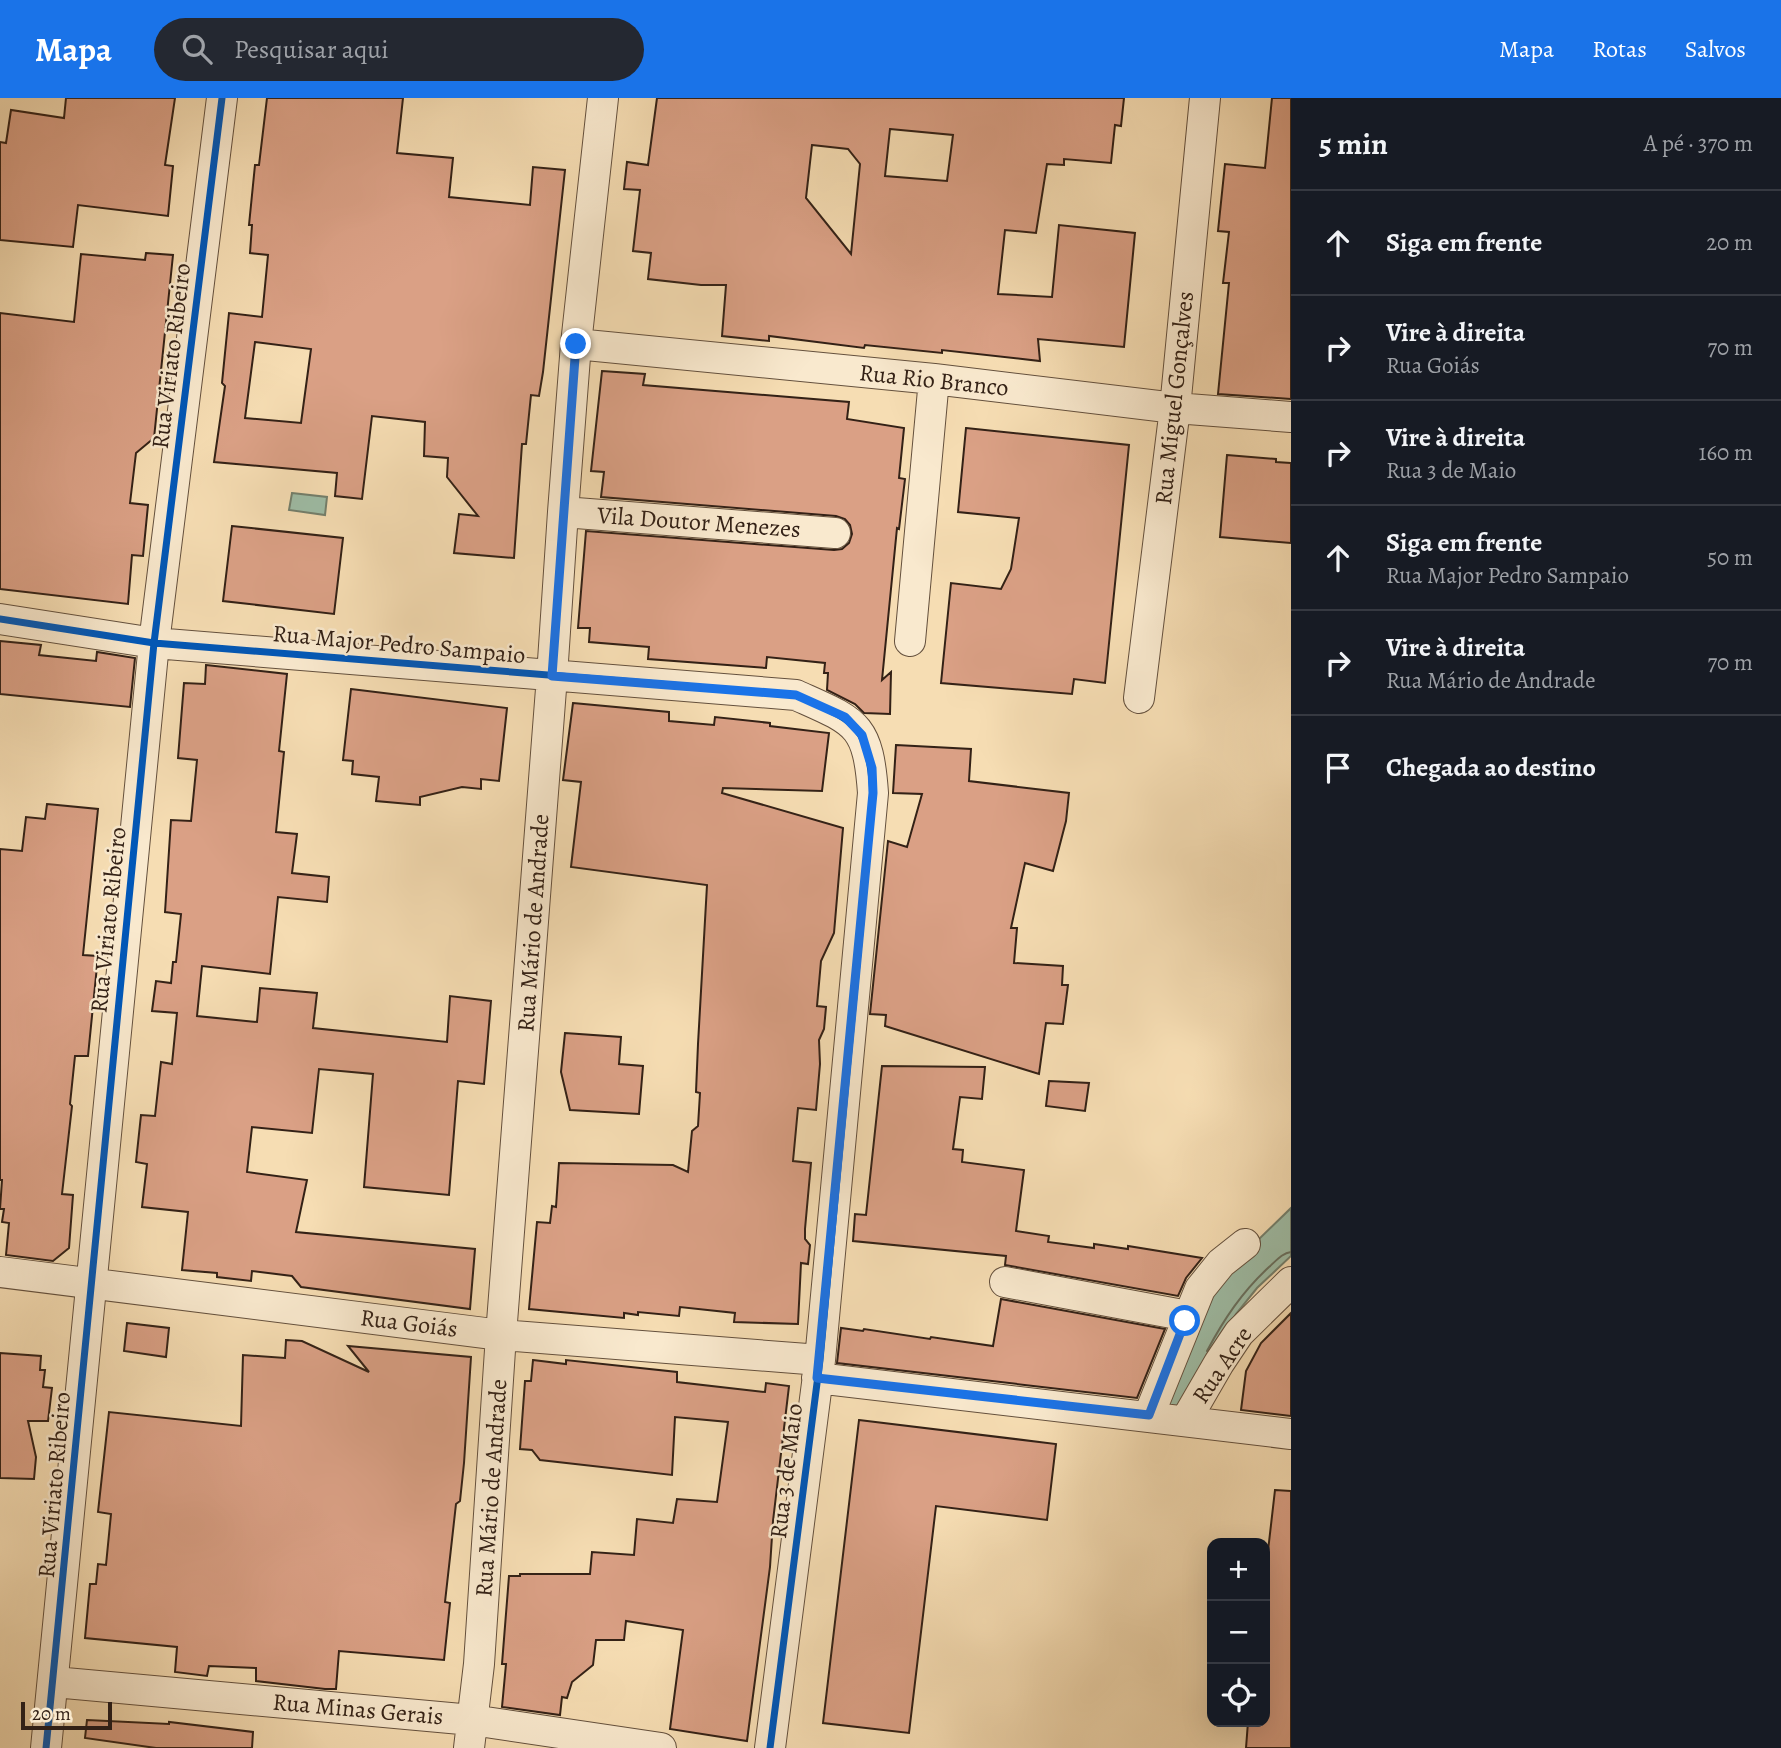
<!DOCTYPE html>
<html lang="pt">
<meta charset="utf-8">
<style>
body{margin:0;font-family:Alegreya,serif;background:#242831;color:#f1f3f6}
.controls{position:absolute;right:21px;bottom:21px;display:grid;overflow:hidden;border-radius:14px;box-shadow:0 7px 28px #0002}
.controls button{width:63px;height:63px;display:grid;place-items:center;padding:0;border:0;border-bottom:2px solid #363941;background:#171b24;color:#f1f3f6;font:35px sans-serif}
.scale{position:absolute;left:21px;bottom:18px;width:91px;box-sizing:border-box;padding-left:7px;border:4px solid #332116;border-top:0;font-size:19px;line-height:24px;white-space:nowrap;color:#332116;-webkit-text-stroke:5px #f9e9ce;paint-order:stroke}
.stop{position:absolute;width:21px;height:21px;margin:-16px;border:5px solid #1a73e8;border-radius:50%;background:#fff}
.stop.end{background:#1a73e8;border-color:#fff;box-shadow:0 2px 7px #0008}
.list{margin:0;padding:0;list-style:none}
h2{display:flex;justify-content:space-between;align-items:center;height:91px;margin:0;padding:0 28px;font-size:30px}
h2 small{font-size:23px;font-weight:400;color:#9ea1a6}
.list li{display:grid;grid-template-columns:46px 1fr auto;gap:21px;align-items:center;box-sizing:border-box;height:105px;padding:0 28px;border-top:2px solid #363941}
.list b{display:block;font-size:26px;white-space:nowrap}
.list p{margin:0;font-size:23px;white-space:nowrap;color:#9ea1a6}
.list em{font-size:23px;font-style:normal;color:#9ea1a6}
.icon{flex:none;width:38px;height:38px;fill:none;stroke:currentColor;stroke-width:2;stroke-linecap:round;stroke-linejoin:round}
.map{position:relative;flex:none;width:1291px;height:1650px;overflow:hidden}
header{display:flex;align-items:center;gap:42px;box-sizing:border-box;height:98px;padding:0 35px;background:#1a73e8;color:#fff}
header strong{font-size:33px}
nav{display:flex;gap:38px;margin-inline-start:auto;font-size:24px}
.search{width:490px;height:63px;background:#242831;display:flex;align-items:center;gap:18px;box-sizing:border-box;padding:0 24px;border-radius:38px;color:#9ea1a6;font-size:26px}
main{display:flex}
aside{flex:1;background:#171b24}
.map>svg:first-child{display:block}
.water{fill:#9ebda6;stroke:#737f6c;stroke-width:2}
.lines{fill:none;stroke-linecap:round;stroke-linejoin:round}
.shore{stroke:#686f5e;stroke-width:2}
.building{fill:#daa085;stroke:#332116;stroke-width:2;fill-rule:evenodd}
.minor-casing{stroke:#64503d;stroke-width:32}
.minor{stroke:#f9e9ce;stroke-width:30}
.cycleway-casing{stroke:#f9e9ce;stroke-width:11}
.cycleway{stroke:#0057b8;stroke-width:7}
.route{stroke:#1a73e8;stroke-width:9}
.labels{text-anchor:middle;stroke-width:5;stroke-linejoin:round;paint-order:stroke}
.street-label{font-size:24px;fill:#332116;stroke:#f9e9ce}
</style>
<header>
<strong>Mapa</strong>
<div class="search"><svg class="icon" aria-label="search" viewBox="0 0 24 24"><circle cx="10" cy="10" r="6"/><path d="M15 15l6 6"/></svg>Pesquisar aqui</div>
<nav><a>Mapa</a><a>Rotas</a><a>Salvos</a></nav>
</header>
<main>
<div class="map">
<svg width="1291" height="1650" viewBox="0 0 1291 1650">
<rect width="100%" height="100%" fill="#f6ddb3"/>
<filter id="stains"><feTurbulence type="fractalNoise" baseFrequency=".00286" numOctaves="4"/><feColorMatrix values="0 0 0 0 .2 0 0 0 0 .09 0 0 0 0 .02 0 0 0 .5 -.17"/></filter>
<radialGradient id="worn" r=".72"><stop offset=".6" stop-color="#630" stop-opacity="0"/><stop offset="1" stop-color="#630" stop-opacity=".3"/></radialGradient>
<!-- water -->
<path class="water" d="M 292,395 L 327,399 L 325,417 L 289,412 Z
M 1291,1110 L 1291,1158 L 1257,1190 L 1236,1216 L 1184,1312 L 1156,1307 L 1219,1180 Z"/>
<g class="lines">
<!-- shore -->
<path class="shore" d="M 1207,1253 C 1224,1221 1242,1194 1269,1169 C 1276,1163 1282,1155 1291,1154"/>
</g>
<!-- building -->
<path class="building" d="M 66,0 L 175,0 L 165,67 L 173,68 L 168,118 L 78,107 L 73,149 L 0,142 L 0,44 L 6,45 L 11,12 L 64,20 Z
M 267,0 L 403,0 L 397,55 L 453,60 L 449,99 L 530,107 L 533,69 L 565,72 L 543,274 L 539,298 L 531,297 L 526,346 L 522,346 L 514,460 L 454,455 L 459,416 L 478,418 L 447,379 L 448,360 L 424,358 L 425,324 L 372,318 L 362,401 L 335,398 L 337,375 L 214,364 L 225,288 L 222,285 L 229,215 L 262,219 L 268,157 L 250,155 L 252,127 L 249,127 L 255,67 L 259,67 ZM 255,244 L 311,251 L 301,325 L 245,320 Z
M 657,0 L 1124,0 L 1121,28 L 1115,27 L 1111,65 L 1064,61 L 1064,67 L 1047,66 L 1036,135 L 1005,132 L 998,196 L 1052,199 L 1059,127 L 1135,135 L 1124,249 L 1038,241 L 1040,263 L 942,252 L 942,255 L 865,247 L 864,250 L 769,238 L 769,243 L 722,238 L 726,187 L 701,187 L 648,181 L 651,155 L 633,153 L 640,92 L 624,91 L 627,64 L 648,67 ZM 890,31 L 953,37 L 947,83 L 885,78 ZM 812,47 L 848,51 L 860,66 L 851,156 L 806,100 Z
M 1272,0 L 1291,0 L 1291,301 L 1218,296 L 1229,185 L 1223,185 L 1229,134 L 1218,133 L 1225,66 L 1265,70 Z
M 146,155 L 173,157 L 154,340 L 136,355 L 130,405 L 148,407 L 143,458 L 132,457 L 128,506 L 0,491 L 0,215 L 74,224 L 81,156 L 145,162 Z
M 602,273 L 645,276 L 643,287 L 849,304 L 847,321 L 904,330 L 899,380 L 905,381 L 899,431 L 897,430 L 882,582 L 891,574 L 890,616 L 864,615 L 855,606 L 827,592 L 828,575 L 824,575 L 825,565 L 767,559 L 766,570 L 648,561 L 649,549 L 589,544 L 590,530 L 578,530 L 586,433 L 834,452 L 842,451 L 849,445 L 852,436 L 850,427 L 845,421 L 836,418 L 601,399 L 604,374 L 591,373 Z
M 966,330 L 1129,347 L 1105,585 L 1074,581 L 1072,596 L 941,585 L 951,485 L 1001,491 L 1011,471 L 1019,420 L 958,414 Z
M 1227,357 L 1276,361 L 1276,364 L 1291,365 L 1291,445 L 1220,439 Z
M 232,428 L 343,440 L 334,516 L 223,503 Z
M 0,543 L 41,547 L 39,557 L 96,563 L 97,554 L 135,560 L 130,609 L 0,596 Z
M 206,567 L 287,576 L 279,653 L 284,654 L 276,734 L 297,736 L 292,775 L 329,779 L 327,804 L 278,799 L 270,876 L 202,868 L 197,918 L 257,924 L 260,890 L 317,895 L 313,930 L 447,944 L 450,898 L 491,903 L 484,986 L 458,983 L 449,1097 L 364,1089 L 373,976 L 319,971 L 312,1035 L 252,1029 L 247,1074 L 307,1082 L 296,1134 L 475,1151 L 470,1211 L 301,1189 L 292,1178 L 252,1173 L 251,1183 L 217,1179 L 217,1175 L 182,1172 L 188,1114 L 142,1109 L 147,1066 L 136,1064 L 141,1017 L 155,1018 L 161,964 L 172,966 L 177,915 L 152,913 L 156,883 L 171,885 L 173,864 L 176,864 L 181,816 L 165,814 L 171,722 L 191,723 L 197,662 L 178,660 L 184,585 L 205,586 Z
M 351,591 L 507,610 L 499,683 L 481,681 L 481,691 L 462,689 L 420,699 L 420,707 L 376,703 L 379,679 L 352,676 L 353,663 L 343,662 Z
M 573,605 L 669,614 L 669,623 L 714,627 L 715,619 L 770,625 L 770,628 L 829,635 L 822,693 L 723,690 L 722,695 L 843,730 L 834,835 L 821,863 L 817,908 L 826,909 L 824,931 L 819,942 L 820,966 L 816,1012 L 798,1010 L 793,1063 L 811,1065 L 805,1131 L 805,1141 L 810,1147 L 808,1166 L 801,1165 L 798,1226 L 734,1224 L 735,1215 L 680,1209 L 679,1218 L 638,1214 L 638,1217 L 624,1215 L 624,1220 L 529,1211 L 537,1124 L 550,1125 L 552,1108 L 556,1109 L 559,1065 L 673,1067 L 688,1074 L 692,1033 L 698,1028 L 700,995 L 696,994 L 698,946 L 707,787 L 571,769 L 581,684 L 563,682 Z
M 896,647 L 971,651 L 969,683 L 1069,695 L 1066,723 L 1053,773 L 1025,765 L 1011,830 L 1017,830 L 1014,865 L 1063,868 L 1062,887 L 1068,887 L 1063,926 L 1046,925 L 1039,976 L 885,928 L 886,917 L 870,916 L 888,743 L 907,749 L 922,696 L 893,695 Z
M 47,706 L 98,711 L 83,857 L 98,858 L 88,958 L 75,958 L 70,1006 L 72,1008 L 62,1096 L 73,1097 L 69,1150 L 53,1163 L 6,1157 L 9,1125 L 2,1124 L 4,1111 L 0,1111 L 2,1082 L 0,1082 L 0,751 L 22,753 L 26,719 L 45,721 Z
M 565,935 L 621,939 L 619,966 L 643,968 L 639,1016 L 570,1012 L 561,974 Z
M 882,968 L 985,969 L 982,1001 L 960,999 L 953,1051 L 963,1052 L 962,1064 L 1024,1072 L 1016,1133 L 1049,1138 L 1048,1144 L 1094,1150 L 1094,1146 L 1128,1151 L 1128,1148 L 1202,1160 L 1186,1180 L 1178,1198 L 1005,1167 L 1006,1158 L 853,1143 L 855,1116 L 866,1117 Z
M 1049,983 L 1089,985 L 1085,1013 L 1046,1008 Z
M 1001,1201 L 1165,1231 L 1137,1300 L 837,1265 L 841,1230 L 863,1233 L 864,1231 L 930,1241 L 931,1239 L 993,1248 Z
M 1291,1215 L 1291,1318 L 1241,1312 L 1246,1273 L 1261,1245 Z
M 127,1225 L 169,1230 L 166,1259 L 124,1253 Z
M 286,1242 L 302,1243 L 369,1274 L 348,1248 L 471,1259 L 464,1365 L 460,1403 L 456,1406 L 445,1504 L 450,1505 L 444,1562 L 339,1553 L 336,1591 L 325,1591 L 256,1583 L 256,1570 L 209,1568 L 207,1578 L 175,1574 L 177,1549 L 85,1540 L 90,1486 L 96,1486 L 98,1466 L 106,1467 L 111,1416 L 98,1414 L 109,1314 L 241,1328 L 243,1257 L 285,1260 Z
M 0,1255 L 41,1258 L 40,1272 L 45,1272 L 43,1289 L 52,1290 L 48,1323 L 28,1323 L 36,1359 L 34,1381 L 0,1380 Z
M 533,1262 L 566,1266 L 566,1262 L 677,1274 L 677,1284 L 765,1294 L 766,1285 L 789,1288 L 773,1423 L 770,1469 L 747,1643 L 670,1631 L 683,1532 L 626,1523 L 624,1542 L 596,1542 L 593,1567 L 572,1584 L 567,1600 L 562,1599 L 560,1617 L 502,1609 L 506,1566 L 502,1566 L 509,1478 L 520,1478 L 520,1476 L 590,1476 L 592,1454 L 634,1457 L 637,1421 L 673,1425 L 677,1401 L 717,1404 L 728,1324 L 675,1319 L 672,1377 L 540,1362 L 532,1352 L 520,1351 L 525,1283 L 531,1283 Z
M 859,1322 L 1056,1346 L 1047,1422 L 936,1408 L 909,1635 L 823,1625 Z
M 1275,1392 L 1291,1393 L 1291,1650 L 1246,1650 L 1248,1624 L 1265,1624 L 1265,1479 Z
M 87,1622 L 169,1626 L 169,1624 L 253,1634 L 252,1650 L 156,1650 L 85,1640 Z"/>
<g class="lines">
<defs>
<path id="minor" d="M 576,246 L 934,281 L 1175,310 L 1291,319
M 563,414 L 835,435
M 0,521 L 154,545 L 796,597 C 856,624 868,625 873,695 L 820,1262 L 770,1650
M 910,543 L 934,281
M 1139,600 L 1175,310 L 1205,0
M 0,1174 L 501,1237 L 820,1262
M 1005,1184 L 1188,1218
M 817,1280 L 1291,1336
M 1149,1317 L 1200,1191 L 1221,1165 L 1245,1146
M 1186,1322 L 1219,1265 L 1239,1235 L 1291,1184
M 54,1584 L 472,1622 L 661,1650
M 46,1650 L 154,545 L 222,0
M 469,1650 L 479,1566 L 501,1237 L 552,578 L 563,414 L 576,246 L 603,0"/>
</defs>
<!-- minor casing -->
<use href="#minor" class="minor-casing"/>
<!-- minor -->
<use href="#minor" class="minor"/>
<defs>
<path id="cycleway" d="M 0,521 L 154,545 L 796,597 C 856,624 868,625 873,695 L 820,1262 L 770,1650
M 46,1650 L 154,545 L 222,0"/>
</defs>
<!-- cycleway casing -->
<use href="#cycleway" class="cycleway-casing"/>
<!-- cycleway -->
<use href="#cycleway" class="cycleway"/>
</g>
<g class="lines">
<!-- route -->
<path class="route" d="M 576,246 L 552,578 L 796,597 L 845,619 L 862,637 L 872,670 L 873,695 L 817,1280 L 1149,1317 L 1185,1223"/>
</g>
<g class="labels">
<!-- street labels -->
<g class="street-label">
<text transform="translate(171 258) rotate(-83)" y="8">Rua Viriato Ribeiro</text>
<text transform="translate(934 282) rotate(6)" y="8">Rua Rio Branco</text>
<text transform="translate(1174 300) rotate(-84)" y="8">Rua Miguel Gonçalves</text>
<text transform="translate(699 424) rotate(4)" y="8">Vila Doutor Menezes</text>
<text transform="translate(399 546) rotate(5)" y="8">Rua Major Pedro Sampaio</text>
<text transform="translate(108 822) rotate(-84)" y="8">Rua Viriato Ribeiro</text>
<text transform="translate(533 825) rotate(-86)" y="8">Rua Mário de Andrade</text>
<text transform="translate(409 1225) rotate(7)" y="8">Rua Goiás</text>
<text transform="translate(1222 1267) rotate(-56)" y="8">Rua Acre</text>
<text transform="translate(786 1373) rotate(-83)" y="8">Rua 3 de Maio</text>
<text transform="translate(54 1387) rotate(-85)" y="8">Rua Viriato Ribeiro</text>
<text transform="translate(491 1390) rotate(-86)" y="8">Rua Mário de Andrade</text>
<text transform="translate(358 1611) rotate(5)" y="8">Rua Minas Gerais</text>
</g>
</g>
<rect width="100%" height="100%" filter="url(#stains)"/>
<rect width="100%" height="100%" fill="url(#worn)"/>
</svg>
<div class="controls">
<button>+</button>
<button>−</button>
<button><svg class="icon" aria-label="locate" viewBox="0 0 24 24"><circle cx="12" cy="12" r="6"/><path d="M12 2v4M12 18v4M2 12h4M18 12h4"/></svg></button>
</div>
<div class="scale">20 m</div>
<div class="stop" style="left:1185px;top:1223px"></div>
<div class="stop end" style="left:576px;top:246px"></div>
</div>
<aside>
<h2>5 min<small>A pé · 370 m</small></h2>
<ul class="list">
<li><svg class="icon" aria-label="ahead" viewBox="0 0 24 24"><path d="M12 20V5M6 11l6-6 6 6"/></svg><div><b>Siga em frente</b></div><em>20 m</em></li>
<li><svg class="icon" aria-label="right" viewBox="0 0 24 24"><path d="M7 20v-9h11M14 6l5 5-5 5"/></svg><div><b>Vire à direita</b><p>Rua Goiás</p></div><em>70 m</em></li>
<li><svg class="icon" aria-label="right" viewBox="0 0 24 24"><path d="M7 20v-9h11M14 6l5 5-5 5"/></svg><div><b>Vire à direita</b><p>Rua 3 de Maio</p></div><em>160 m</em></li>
<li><svg class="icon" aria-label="ahead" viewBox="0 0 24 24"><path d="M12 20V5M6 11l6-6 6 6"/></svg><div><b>Siga em frente</b><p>Rua Major Pedro Sampaio</p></div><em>50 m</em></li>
<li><svg class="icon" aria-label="right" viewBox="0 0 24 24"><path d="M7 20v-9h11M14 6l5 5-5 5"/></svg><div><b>Vire à direita</b><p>Rua Mário de Andrade</p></div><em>70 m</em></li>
<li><svg class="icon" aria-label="arrive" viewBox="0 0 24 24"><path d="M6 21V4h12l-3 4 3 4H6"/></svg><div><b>Chegada ao destino</b></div></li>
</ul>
</aside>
</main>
